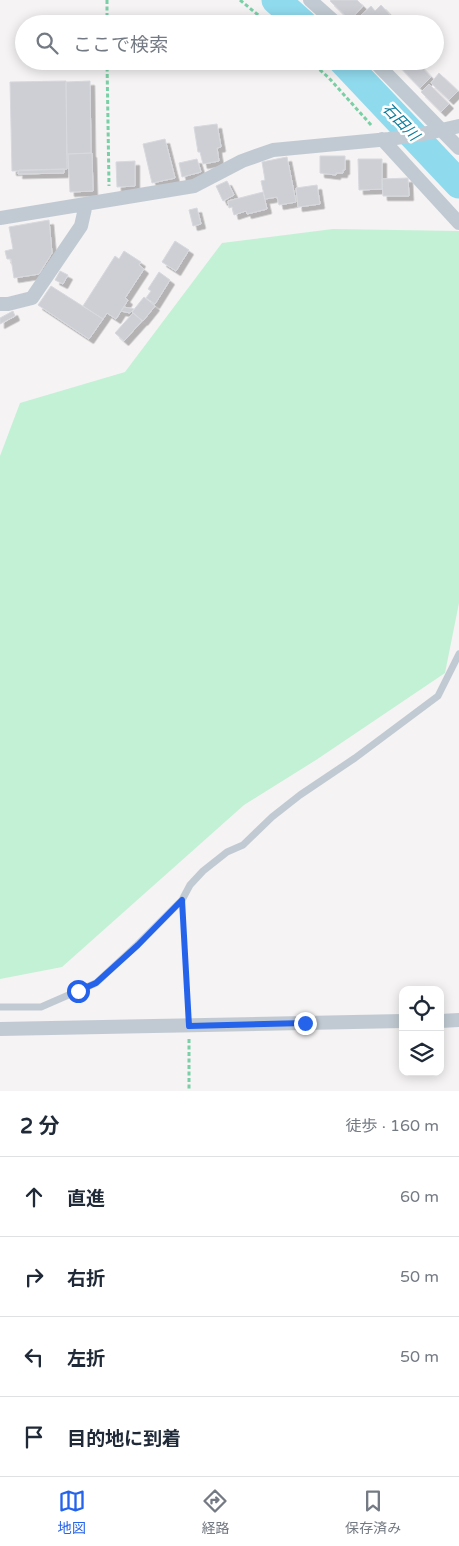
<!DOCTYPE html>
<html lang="ja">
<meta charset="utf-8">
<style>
body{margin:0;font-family:"Varela Round","Noto Sans JP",sans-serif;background:#f6f6f7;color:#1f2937}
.controls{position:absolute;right:15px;bottom:15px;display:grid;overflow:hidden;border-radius:10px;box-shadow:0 2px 12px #0003}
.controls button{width:45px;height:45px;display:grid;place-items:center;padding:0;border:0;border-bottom:1px solid #e0e1e3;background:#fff;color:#1f2937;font:25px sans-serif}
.stop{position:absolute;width:15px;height:15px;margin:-11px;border:4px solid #2563eb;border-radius:50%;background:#fff}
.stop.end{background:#2563eb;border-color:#fff;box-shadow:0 1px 5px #0008}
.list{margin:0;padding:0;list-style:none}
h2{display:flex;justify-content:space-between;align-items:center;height:65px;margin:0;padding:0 20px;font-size:21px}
h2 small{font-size:16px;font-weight:400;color:#747a83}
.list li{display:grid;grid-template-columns:32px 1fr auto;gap:15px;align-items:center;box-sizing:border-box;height:80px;padding:0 20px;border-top:1px solid #e0e1e3}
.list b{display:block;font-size:19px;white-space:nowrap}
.list em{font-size:16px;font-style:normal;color:#747a83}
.icon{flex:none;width:28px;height:28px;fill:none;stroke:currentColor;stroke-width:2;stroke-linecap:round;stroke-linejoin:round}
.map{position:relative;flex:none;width:459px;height:1091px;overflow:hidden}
.search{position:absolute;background:#fff;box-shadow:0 2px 12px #0003;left:15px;right:15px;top:15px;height:55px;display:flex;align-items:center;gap:12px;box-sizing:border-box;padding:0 18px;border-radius:28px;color:#747a83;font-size:19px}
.sheet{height:385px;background:#fff}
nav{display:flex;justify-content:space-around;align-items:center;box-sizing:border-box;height:70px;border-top:1px solid #e0e1e3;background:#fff;font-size:14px;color:#747a83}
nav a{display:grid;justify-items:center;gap:2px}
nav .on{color:#2563eb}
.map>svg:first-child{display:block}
.green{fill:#c3f1d5}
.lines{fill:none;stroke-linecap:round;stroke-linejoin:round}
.river{stroke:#90daee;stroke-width:29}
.building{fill:#cdcfd5;stroke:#d7d9de;filter:url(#shadow)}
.path{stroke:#7ad0a6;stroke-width:3;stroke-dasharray:4 2.5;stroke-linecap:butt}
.lane{stroke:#c1cad2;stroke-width:7}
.street{stroke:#c1cad2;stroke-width:14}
.route{stroke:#2563eb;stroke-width:6}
.labels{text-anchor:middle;stroke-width:5;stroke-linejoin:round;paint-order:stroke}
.water-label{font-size:15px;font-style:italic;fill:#0c7c9b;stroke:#fff}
</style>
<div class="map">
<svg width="459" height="1091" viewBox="0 0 459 1091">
<defs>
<filter id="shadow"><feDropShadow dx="4.5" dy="4.5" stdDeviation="0" flood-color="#0004"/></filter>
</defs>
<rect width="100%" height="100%" fill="#f5f3f3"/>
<!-- green -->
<path class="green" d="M 333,229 L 459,231 L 459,603 L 445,673 L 316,760 L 244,805 L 62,967 L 0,979 L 0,456 L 20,403 L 125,372 L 222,243 Z"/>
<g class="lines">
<!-- river -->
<path class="river" d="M 276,0 L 303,24
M 343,61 L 459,184"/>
</g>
<!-- building -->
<path class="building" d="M 331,0 L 357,0 L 363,6 L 350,20 L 330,1 Z
M 381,5 L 398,24 L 363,24 L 358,18 L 371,6 L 375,11 Z
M 413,16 L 421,24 L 405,24 Z
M 398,61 L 416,61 L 431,77 L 420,88 L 396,63 Z
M 439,73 L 458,91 L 449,100 L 431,83 Z
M 66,81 L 67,169 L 12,171 L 10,82 Z
M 90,81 L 91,153 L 67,154 L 66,82 Z
M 429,84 L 449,104 L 441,112 L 421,92 Z
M 217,124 L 221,147 L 217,148 L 219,161 L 203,164 L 200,152 L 198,152 L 194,127 Z
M 165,139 L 175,178 L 152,183 L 143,144 Z
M 92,153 L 93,191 L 70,192 L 68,154 Z
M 320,156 L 345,156 L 345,170 L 343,170 L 343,173 L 336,173 L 336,175 L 320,173 Z
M 287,157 L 296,202 L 279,205 L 277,197 L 265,199 L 261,181 L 265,180 L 262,162 Z
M 197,159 L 201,172 L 182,177 L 179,163 Z
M 358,159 L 382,159 L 382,189 L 359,190 Z
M 135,161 L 135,186 L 117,187 L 116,162 Z
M 64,169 L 64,173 L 18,174 L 19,170 Z
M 408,178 L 409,196 L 383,196 L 382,179 Z
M 227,181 L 234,195 L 223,201 L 216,186 Z
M 317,185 L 320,204 L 298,207 L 296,188 Z
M 263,192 L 267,209 L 247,214 L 246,211 L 234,215 L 232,207 L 229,208 L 228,201 Z
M 197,208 L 201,224 L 193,226 L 189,210 Z
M 49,220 L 52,253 L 39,274 L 14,278 L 11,259 L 7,259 L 5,251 L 13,249 L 9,227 Z
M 175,241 L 189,250 L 176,271 L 162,262 Z
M 124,251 L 141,262 L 139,265 L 144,269 L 125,298 L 128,300 L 116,319 L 107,313 L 103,319 L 83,306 L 115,256 L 119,259 Z
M 60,271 L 68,275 L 63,284 L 55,280 Z
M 159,272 L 170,280 L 155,304 L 146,298 L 151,291 L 148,289 Z
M 51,286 L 103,319 L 89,339 L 38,305 Z
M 144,297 L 155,306 L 143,321 L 132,312 Z
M 124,307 L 134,309 L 130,313 L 121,311 Z
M 13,311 L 15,316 L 0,324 L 0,318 Z
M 133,313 L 142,321 L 124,341 L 115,333 Z"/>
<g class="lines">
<!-- path -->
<path class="path" d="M 107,0 L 107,24
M 240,0 L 269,24
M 107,61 L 109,186
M 310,61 L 329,78 L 372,126
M 183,914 L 188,1013
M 189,1039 L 189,1091"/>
<!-- lane -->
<path class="lane" d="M 0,1007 L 41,1007 L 96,983 L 137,945 L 182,900 L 190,885 L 203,871 L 227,852 L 243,845 L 272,817 L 300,795 L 355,758 L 438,696 L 459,654"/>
<!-- street -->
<path class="street" d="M 310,0 L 337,24
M 374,61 L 459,148
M 382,139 L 459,223
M 0,218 L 194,186 L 242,161 L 273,150 L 389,139 L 428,133 L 459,126
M 0,304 L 8,304 L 32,298 L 81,226 L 86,204
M 440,1021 L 459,1020
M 0,1029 L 403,1021"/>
</g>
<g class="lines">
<!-- route -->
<path class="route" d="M 78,991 L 96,983 L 138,945 L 182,900 L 189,1026 L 305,1023"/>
</g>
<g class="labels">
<!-- water labels -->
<g class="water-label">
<text transform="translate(401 122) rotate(46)" y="5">石田川</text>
</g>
</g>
</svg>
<div class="controls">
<button><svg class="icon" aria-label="locate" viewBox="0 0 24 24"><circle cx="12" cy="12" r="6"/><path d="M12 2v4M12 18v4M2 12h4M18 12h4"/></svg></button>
<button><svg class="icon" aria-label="layers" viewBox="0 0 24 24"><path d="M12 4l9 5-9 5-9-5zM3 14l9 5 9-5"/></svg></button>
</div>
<div class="stop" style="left:78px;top:991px"></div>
<div class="stop end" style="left:305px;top:1023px"></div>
<div class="search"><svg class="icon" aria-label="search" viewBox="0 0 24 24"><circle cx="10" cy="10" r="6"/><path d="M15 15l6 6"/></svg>ここで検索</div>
</div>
<section class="sheet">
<h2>2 分<small>徒歩 · 160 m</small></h2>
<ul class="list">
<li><svg class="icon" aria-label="ahead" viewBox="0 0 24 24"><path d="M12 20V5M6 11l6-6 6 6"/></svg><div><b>直進</b></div><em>60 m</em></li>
<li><svg class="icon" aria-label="right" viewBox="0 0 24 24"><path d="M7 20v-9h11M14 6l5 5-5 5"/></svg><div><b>右折</b></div><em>50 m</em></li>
<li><svg class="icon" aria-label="left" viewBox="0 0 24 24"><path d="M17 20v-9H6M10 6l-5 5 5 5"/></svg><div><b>左折</b></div><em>50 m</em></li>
<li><svg class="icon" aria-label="arrive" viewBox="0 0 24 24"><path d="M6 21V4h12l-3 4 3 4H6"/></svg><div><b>目的地に到着</b></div></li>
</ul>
</section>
<nav>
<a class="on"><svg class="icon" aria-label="map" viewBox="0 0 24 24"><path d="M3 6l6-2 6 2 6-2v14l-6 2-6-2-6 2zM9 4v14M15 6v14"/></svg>地図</a>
<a><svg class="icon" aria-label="directions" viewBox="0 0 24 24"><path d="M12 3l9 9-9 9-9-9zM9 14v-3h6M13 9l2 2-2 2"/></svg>経路</a>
<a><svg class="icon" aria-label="saved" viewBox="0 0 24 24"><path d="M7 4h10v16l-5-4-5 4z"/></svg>保存済み</a>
</nav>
